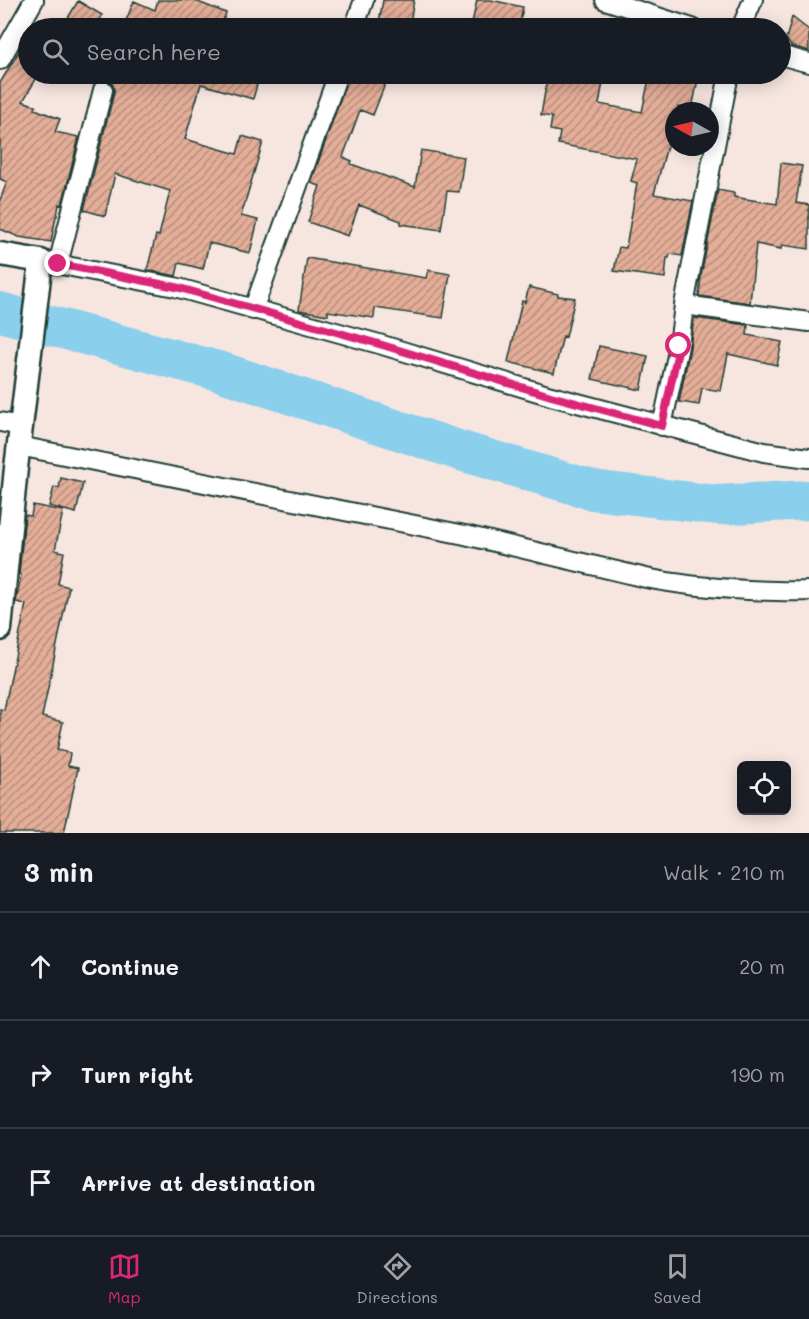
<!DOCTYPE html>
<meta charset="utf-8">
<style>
body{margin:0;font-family:Mali,sans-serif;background:#242831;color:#f1f3f6}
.controls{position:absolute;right:18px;bottom:18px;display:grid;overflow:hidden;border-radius:9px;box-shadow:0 3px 15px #0003}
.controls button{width:54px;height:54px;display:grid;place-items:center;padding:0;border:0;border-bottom:2px solid #363941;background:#171b24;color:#f1f3f6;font:30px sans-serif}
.compass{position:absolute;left:665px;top:102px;width:54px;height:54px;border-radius:50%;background:#171b24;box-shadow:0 3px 15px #0003;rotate:278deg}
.stop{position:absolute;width:18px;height:18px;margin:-14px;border:4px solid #db2777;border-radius:50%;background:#fff}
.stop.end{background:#db2777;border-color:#fff;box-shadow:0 2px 6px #0008}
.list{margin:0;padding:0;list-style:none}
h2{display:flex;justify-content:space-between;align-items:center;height:78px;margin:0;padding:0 24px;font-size:26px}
h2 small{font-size:20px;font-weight:400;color:#9ea1a6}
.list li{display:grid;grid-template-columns:39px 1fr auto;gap:18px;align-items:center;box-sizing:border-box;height:108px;padding:0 24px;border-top:2px solid #363941}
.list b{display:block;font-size:22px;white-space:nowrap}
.list em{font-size:20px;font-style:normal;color:#9ea1a6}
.icon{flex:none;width:33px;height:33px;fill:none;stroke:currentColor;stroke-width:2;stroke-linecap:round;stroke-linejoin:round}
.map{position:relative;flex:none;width:809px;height:833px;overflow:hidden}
.search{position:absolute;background:#171b24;box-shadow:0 3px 15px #0003;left:18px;right:18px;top:18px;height:66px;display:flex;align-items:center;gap:15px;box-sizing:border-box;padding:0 21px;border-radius:33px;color:#9ea1a6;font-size:22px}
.sheet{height:402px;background:#171b24}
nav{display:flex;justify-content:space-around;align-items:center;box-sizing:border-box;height:84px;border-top:2px solid #363941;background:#171b24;font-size:16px;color:#9ea1a6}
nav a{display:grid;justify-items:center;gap:3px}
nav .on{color:#db2777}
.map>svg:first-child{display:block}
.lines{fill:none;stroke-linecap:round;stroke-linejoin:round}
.river{stroke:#8acfec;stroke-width:40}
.building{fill:url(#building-hatch);stroke:#1f3d34;stroke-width:1.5}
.minor-casing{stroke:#1f3d34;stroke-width:22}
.tertiary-casing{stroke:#1f3d34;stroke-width:27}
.minor{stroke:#fff;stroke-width:18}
.tertiary{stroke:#fff;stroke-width:22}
.route{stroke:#db2777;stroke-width:8}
</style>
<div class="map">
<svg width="809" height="833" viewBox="0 0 809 833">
<defs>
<pattern id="building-hatch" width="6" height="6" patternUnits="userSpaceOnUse" patternTransform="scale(1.5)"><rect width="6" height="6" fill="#e3ad98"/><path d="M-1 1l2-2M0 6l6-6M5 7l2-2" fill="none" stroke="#b78e7d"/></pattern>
</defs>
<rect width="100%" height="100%" fill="#f7e6e0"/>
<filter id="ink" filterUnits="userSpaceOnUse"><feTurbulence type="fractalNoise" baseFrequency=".0167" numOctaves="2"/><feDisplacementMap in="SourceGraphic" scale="12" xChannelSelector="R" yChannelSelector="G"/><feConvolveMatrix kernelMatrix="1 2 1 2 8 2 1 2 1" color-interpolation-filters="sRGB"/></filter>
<g filter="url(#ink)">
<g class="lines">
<!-- river -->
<path class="river" d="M 0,312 L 222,372 L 461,451 L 592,490 L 717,505 L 809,500"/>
</g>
<!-- building -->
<path class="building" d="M 158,0 L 193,0 L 226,13 L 220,28 L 123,28 L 134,1 L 155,10 Z
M 383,0 L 414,0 L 409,28 L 378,28 Z
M 477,0 L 491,0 L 523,7 L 519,28 L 471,28 Z
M 78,1 L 102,15 L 97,28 L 62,28 Z
M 792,17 L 809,30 L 809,51 L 791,46 L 786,39 Z
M 28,36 L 28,74 L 39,74 L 23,101 L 36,106 L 35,109 L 60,119 L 55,132 L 79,137 L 62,205 L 59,204 L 57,216 L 56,216 L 51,242 L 19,237 L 0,229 L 0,200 L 7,182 L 0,179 L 0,83 Z
M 106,74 L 260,74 L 253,99 L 201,84 L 185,139 L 237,154 L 242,136 L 263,142 L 241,216 L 258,220 L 250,253 L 209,243 L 203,269 L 179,263 L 176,276 L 147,270 L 156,235 L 159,236 L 170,191 L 115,174 L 105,216 L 84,210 L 114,93 L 114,88 L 111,82 L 105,79 Z
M 349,74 L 389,74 L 373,115 L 360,110 L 343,157 L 352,161 L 351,164 L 415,187 L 421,150 L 464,157 L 459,192 L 447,191 L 441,230 L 401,224 L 401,221 L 359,205 L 348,236 L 308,222 L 320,186 L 311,183 Z
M 548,74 L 603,82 L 599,104 L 642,112 L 650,74 L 699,74 L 692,109 L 678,107 L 677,111 L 674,111 L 674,121 L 654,194 L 693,201 L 682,256 L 670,254 L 669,258 L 667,258 L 665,278 L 614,271 L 619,247 L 626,248 L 637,183 L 631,181 L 637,159 L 558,144 L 560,132 L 550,130 L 552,117 L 541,115 Z
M 781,163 L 802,166 L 796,203 L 809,205 L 809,249 L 782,245 L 781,249 L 756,244 L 750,303 L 699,296 L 701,276 L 718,190 L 734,193 L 734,197 L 777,204 Z
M 307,258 L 426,278 L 428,270 L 450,274 L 443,318 L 375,308 L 374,318 L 328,311 L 328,315 L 299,310 Z
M 529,287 L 558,294 L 558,296 L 575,298 L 566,337 L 563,336 L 554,373 L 508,362 L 522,301 L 525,302 Z
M 694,318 L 748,325 L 747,335 L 782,342 L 777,365 L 728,354 L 721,391 L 702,388 L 699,405 L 679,402 L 690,348 Z
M 599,346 L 648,356 L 641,390 L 592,379 Z
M 61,478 L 83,483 L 76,513 L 49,506 L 54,487 L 59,488 Z
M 33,505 L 63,511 L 55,550 L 64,552 L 58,584 L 69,587 L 42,717 L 63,722 L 57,750 L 70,753 L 68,766 L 78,768 L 64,833 L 0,833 L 0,709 L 4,710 L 26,604 L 16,602 L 21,575 L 19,574 L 25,515 L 31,516 Z"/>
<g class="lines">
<defs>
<path id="minor" d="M 605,0 L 692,28
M 354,28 L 364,0
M 741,28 L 753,0
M 780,55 L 809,63
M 0,60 L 34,0
M 41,261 L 175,287 L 379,344 L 551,396 L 764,452 L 809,458
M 58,264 L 103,90
M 684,305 L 809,322
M 253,310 L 338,74
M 0,422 L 21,426
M 662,426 L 679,346 L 684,305 L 729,74
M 19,446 L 465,535 L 646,578 C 680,585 713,588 748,590 C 768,591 789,592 809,591"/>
<path id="tertiary" d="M 0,254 L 41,261 L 16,468 L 0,629"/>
</defs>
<!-- minor casing -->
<use href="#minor" class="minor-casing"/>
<!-- tertiary casing -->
<use href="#tertiary" class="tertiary-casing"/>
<!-- minor -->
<use href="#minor" class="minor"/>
<!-- tertiary -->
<use href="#tertiary" class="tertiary"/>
</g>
</g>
<g class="lines" filter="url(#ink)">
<!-- route -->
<path class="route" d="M 58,264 L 176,287 L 379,344 L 551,396 L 662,426 L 679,346"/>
</g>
</svg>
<div class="controls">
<button><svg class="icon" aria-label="locate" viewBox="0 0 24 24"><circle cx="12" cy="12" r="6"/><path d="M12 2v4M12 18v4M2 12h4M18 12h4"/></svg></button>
</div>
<svg class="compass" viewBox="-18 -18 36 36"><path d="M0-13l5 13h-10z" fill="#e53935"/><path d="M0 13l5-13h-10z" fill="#9ea1a6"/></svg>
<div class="stop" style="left:679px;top:346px"></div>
<div class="stop end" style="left:58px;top:264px"></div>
<div class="search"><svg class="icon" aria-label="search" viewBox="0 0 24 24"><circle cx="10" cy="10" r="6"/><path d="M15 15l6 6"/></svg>Search here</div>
</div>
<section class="sheet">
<h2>3 min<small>Walk · 210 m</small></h2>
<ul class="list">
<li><svg class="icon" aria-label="ahead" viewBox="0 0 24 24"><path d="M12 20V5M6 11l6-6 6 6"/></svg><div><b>Continue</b></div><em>20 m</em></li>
<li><svg class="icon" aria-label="right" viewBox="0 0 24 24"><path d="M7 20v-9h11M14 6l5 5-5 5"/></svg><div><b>Turn right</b></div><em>190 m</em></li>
<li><svg class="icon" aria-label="arrive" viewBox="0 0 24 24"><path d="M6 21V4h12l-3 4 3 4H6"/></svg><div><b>Arrive at destination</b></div></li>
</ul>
</section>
<nav>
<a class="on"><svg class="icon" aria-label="map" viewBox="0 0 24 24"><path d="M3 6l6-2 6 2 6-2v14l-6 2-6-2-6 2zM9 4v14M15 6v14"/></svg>Map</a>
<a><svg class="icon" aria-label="directions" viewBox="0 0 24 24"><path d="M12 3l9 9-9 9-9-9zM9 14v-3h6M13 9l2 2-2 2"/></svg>Directions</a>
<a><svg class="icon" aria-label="saved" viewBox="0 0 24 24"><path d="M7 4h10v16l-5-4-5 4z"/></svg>Saved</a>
</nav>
